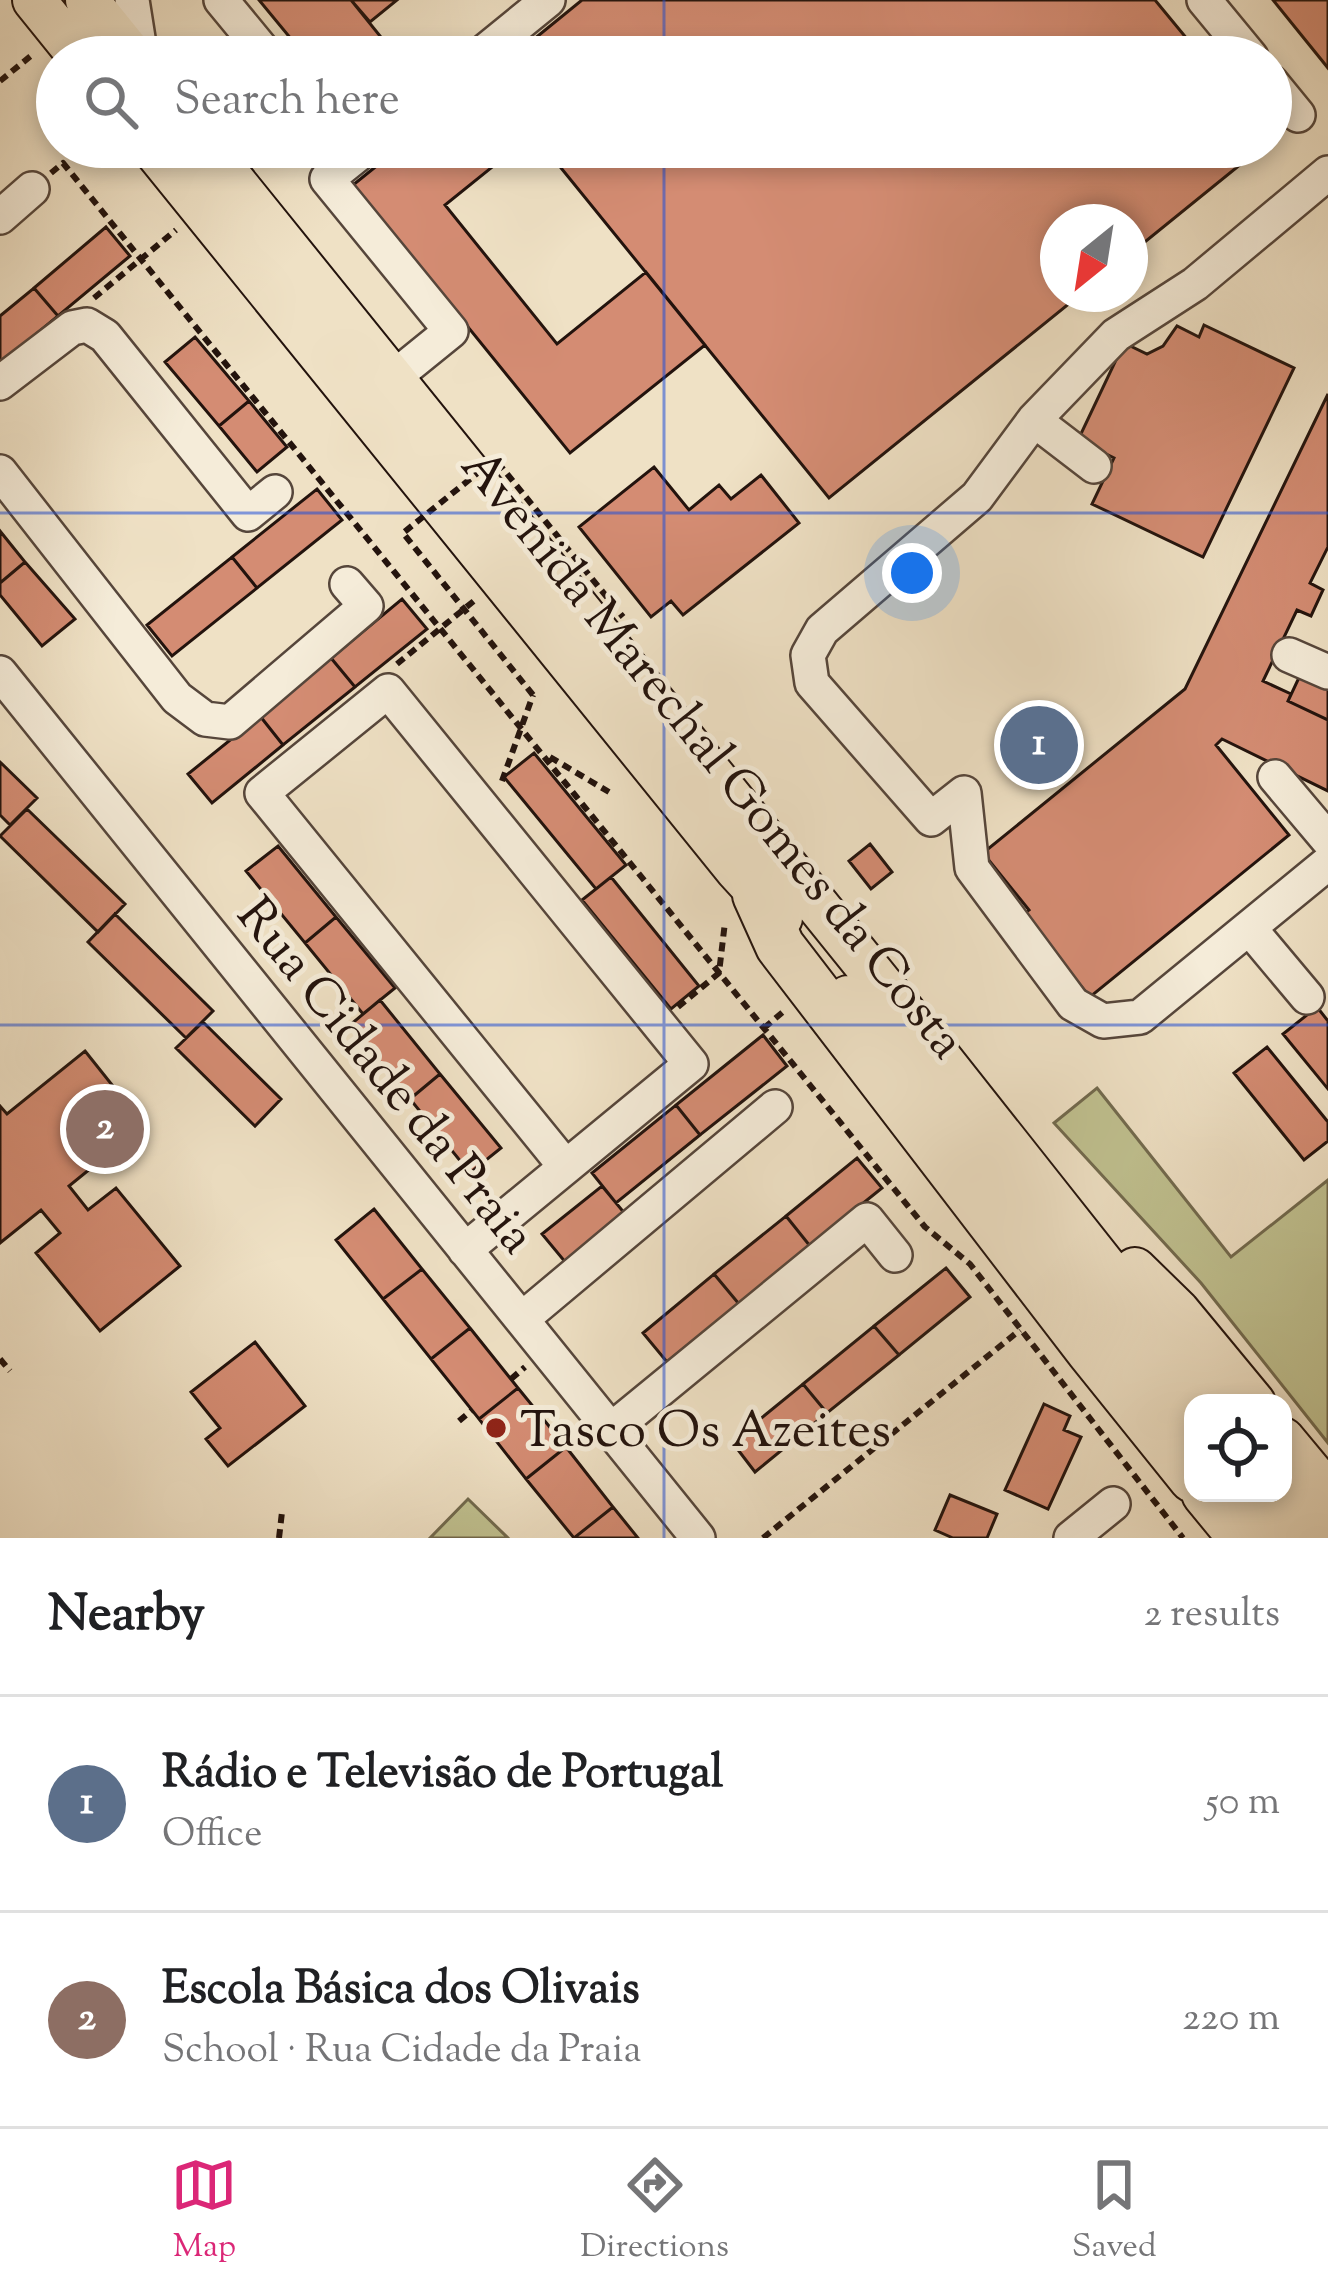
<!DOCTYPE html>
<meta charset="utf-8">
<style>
body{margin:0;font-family:"Sorts Mill Goudy",serif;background:#f2f2f2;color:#202124}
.controls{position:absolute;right:36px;bottom:36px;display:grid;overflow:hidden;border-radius:24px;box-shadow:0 6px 18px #0003}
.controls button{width:108px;height:108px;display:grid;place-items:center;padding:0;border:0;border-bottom:3px solid #e0e0e0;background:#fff;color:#202124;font:60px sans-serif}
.compass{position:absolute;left:1040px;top:204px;width:108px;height:108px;border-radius:50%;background:#fff;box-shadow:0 6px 18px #0003;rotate:210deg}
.you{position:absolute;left:912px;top:573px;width:42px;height:42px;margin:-30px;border:9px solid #fff;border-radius:50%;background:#1a73e8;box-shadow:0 0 0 18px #1a73e833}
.badge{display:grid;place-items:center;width:78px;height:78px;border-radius:50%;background:#db2777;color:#fff;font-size:39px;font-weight:700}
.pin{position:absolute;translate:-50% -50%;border:6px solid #fff;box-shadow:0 3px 12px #0006}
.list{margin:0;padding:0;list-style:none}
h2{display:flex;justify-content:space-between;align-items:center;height:156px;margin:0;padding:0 48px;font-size:51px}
h2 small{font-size:39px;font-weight:400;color:#757577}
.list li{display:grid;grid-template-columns:78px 1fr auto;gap:36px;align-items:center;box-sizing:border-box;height:216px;padding:0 48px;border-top:3px solid #e0e0e0}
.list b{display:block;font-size:45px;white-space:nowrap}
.list p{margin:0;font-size:39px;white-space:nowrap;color:#757577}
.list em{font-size:39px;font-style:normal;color:#757577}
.icon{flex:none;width:66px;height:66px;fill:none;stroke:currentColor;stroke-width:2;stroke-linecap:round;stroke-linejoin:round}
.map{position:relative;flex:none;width:1328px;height:1538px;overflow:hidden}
.search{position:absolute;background:#fff;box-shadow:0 6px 18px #0003;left:36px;right:36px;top:36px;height:132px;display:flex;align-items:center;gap:30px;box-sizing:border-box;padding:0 42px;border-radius:66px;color:#757577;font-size:45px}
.sheet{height:588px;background:#fff}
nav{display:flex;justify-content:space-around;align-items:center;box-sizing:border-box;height:168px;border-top:3px solid #e0e0e0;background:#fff;font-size:33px;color:#757577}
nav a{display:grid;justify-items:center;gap:6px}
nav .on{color:#db2777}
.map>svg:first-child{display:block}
.green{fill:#c0c190;stroke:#726a4e;stroke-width:3}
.building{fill:#d48c73;stroke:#23130d;stroke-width:3}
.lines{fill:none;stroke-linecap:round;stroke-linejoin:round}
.minor-casing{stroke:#56463b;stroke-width:38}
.major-casing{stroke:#23130d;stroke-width:46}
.highway-casing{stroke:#23130d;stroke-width:52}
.path{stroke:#23130d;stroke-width:6;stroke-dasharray:9 6;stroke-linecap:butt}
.minor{stroke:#f5ecd9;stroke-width:33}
.major{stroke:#efe1c5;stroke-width:42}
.highway{stroke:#efe1c5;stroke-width:48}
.path-bridge{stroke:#23130d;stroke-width:6;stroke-dasharray:9 6;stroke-linecap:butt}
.grid{fill:none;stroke:#1d4ed8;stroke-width:3;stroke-opacity:0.55}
.poi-dot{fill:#8f2418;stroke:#f5ecd9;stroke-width:4.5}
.labels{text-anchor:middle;stroke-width:10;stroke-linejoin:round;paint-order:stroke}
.street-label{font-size:51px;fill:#23130d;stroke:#f5ecd9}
.poi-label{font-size:51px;fill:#23130d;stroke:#f5ecd9;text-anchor:start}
</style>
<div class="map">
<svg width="1328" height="1538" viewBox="0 0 1328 1538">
<rect width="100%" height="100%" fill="#efe1c5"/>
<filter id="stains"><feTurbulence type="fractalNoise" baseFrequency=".00167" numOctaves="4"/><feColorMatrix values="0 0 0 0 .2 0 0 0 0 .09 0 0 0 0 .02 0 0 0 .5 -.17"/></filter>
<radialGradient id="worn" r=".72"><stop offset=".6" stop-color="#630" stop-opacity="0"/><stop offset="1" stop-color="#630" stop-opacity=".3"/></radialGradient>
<!-- green -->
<path class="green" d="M 1097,1088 L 1231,1257 L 1328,1180 L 1328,1443 L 1201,1283 L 1054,1123 Z
M 468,1499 L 508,1538 L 430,1538 Z"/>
<!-- building -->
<path class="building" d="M 259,0 L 351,0 L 397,57 L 306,57 Z
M 351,0 L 397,0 L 370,22 Z
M 582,0 L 1155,0 L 1202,57 L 512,57 Z
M 1273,0 L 1328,0 L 1328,68 Z
M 400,147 L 517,147 L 445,205 L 557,344 L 646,272 L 705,345 L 570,453 L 353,185 Z
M 544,147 L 1262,147 L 1130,254 L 1130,222 L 1058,222 L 1058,294 L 1081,294 L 829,498 Z
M 106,227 L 130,256 L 58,316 L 34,288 Z
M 34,288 L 58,316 L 0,364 L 0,316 Z
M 1204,325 L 1294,368 L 1203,557 L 1092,504 L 1114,458 L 1078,440 L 1124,343 L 1147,354 L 1163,346 L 1177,326 L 1199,337 Z
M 195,337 L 249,401 L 219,426 L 165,362 Z
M 1328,394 L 1328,547 L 1310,583 L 1323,590 L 1311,616 L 1297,610 L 1263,681 L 1291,694 L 1288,701 L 1328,720 L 1328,791 L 1222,739 L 1216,745 L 1289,835 L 1090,997 L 1022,915 L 1029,910 L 983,853 L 1185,689 Z
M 249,401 L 287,447 L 257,472 L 219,426 Z
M 654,467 L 689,510 L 719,485 L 731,499 L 761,475 L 799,523 L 683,615 L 671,601 L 651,617 L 579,527 Z
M 317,489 L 342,520 L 257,588 L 232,557 Z
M 0,531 L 25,562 L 0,583 Z
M 232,557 L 257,588 L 172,656 L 147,625 Z
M 25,562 L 75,619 L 42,646 L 0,595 L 0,583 Z
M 402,599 L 427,629 L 355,687 L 331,658 Z
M 331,658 L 355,687 L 283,745 L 260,716 Z
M 1303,669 L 1328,681 L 1328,720 L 1288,701 Z
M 260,716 L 283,745 L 212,803 L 188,774 Z
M 534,753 L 626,865 L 596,889 L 504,777 Z
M 0,762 L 37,798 L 10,825 L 0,815 Z
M 27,809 L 125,904 L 98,932 L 0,836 Z
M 870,844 L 892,872 L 871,889 L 849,861 Z
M 278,846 L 336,917 L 305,943 L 246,871 Z
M 611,877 L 699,986 L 671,1009 L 582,900 Z
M 115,914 L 213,1011 L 186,1038 L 88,942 Z
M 336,917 L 395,988 L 363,1014 L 305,943 Z
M 380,1000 L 440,1074 L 410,1099 L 350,1025 Z
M 1317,1007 L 1328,1021 L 1328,1089 L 1283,1034 Z
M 203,1022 L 281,1099 L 255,1126 L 176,1048 Z
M 763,1035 L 787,1066 L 700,1135 L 676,1105 Z
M 1267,1047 L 1328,1122 L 1328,1141 L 1304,1160 L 1234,1073 Z
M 85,1051 L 144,1125 L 69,1186 L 88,1210 L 116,1188 L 180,1266 L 100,1331 L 36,1253 L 60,1233 L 41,1210 L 0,1243 L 0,1106 L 7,1114 Z
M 440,1074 L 501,1148 L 470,1173 L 410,1099 Z
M 676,1105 L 700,1135 L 616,1203 L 592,1173 Z
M 857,1158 L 882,1188 L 810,1246 L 786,1216 Z
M 602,1186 L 626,1215 L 566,1263 L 542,1234 Z
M 374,1209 L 422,1269 L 383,1299 L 336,1240 Z
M 786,1216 L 810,1246 L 739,1304 L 714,1274 Z
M 946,1268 L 970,1297 L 899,1355 L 874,1326 Z
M 422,1269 L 470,1328 L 431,1359 L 383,1299 Z
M 714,1274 L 739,1304 L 667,1362 L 643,1333 Z
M 874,1326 L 899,1355 L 827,1413 L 803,1384 Z
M 470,1328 L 518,1388 L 479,1419 L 431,1359 Z
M 255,1342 L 305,1406 L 228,1466 L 206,1439 L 220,1428 L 191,1392 Z
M 803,1384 L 827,1413 L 755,1472 L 732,1442 Z
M 518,1388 L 566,1447 L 526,1479 L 479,1419 Z
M 1044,1404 L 1070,1416 L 1064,1430 L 1081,1437 L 1048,1509 L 1005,1490 Z
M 566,1447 L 613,1507 L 574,1538 L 526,1479 Z
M 950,1495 L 997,1514 L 987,1538 L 953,1538 L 935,1530 Z
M 613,1507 L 638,1538 L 574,1538 Z"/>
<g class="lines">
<defs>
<path id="minor" d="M 132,0 L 141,57
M 221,0 L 268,57
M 1204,0 L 1251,57
M 478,57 L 548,0
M 1271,82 L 1298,115
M 367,147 L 327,179 L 451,331 L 393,378
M 1328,173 L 1195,284 L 1116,335 L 1034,420 L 977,497 L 822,630 L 808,655 L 812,683 L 931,819 L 964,793 L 972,868 L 1073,1004 L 1103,1021 L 1140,1017 L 1328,863
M 0,217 L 32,189
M 0,383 L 72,328 L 87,325 L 105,336 L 248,514 L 275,492
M 1034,420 L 1094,466
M 0,472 L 177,698 L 205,719 L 230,722 L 366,606 L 347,584
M 1289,655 L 1328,672
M 0,673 L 698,1538
M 1275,777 L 1328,840
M 1250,929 L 1307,997
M 465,1250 L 691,1064 L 388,691 L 262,793 L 565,1166
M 522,1319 L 775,1107
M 611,1430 L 867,1220 L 895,1255
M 1071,1538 L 1113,1504"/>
<path id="major" d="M 34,0 L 80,57
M 87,0 L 133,57
M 152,147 L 737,870 L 781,918
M 206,147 L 914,1025 L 1213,1403
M 848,997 L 1193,1427
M 1135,1269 L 1178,1311 L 1254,1403
M 1283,1439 L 1328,1493
M 1283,1489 L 1323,1538
M 1247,1493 L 1283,1538"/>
<path id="highway" d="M 757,895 L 780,946 L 1090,1350 L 1193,1478
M 1206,1493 L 1243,1538"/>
</defs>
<!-- minor casing -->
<use href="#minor" class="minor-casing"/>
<!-- major casing -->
<use href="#major" class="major-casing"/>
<!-- highway casing -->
<use href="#highway" class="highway-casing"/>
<!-- path -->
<path class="path" d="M 0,81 L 32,55
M 51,173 L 63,163 L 925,1227 L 970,1264 L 1183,1538
M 94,298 L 176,230
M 397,664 L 475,600
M 550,757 L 609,792
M 502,781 L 533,695
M 678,1007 L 719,973 L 725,922
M 764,1028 L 784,1011
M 0,1359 L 10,1371
M 511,1379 L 525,1367
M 459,1421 L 472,1410
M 279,1538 L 282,1512
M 763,1538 L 1020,1330"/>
<!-- minor -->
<use href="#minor" class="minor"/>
<!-- major -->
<use href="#major" class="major"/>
<!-- highway -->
<use href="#highway" class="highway"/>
<!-- path-bridge -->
<path class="path-bridge" d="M 533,695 L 403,533 L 495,459 L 623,617"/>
</g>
<!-- grid -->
<path class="grid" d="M 664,0 L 664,57M 664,147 L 664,1538M 0,513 L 1328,513M 0,1025 L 1328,1025"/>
<!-- markers -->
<circle class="poi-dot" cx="496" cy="1428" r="12"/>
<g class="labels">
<!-- street labels -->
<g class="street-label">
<text transform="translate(715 752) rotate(51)" y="18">Avenida Marechal Gomes da Costa</text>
<text transform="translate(388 1074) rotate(51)" y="18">Rua Cidade da Praia</text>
</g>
<!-- poi labels -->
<g class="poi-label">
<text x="520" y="1446">Tasco Os Azeites</text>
</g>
</g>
<rect width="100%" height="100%" filter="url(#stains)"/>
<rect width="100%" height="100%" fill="url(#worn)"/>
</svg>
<div class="controls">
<button><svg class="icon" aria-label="locate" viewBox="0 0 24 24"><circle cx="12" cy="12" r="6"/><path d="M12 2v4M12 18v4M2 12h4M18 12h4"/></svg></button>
</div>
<svg class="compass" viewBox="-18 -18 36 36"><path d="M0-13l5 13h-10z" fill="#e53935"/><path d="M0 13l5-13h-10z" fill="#757577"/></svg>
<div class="you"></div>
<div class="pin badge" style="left:1039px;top:745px;background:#5c6f8a">1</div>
<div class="pin badge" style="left:105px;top:1129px;background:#8d6e63">2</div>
<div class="search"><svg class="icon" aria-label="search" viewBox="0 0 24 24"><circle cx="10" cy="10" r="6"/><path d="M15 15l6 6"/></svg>Search here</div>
</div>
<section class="sheet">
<h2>Nearby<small>2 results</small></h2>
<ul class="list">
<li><span class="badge" style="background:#5c6f8a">1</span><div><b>Rádio e Televisão de Portugal</b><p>Office</p></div><em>50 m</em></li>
<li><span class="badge" style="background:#8d6e63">2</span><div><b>Escola Básica dos Olivais</b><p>School · Rua Cidade da Praia</p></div><em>220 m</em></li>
</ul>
</section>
<nav>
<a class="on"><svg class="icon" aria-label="map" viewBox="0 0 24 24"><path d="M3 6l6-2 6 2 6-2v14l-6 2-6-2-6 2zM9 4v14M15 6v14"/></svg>Map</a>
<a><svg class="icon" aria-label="directions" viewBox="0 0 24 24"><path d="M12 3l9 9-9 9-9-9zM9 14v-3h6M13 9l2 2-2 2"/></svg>Directions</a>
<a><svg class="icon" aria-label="saved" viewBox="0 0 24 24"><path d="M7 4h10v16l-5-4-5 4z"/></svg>Saved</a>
</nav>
